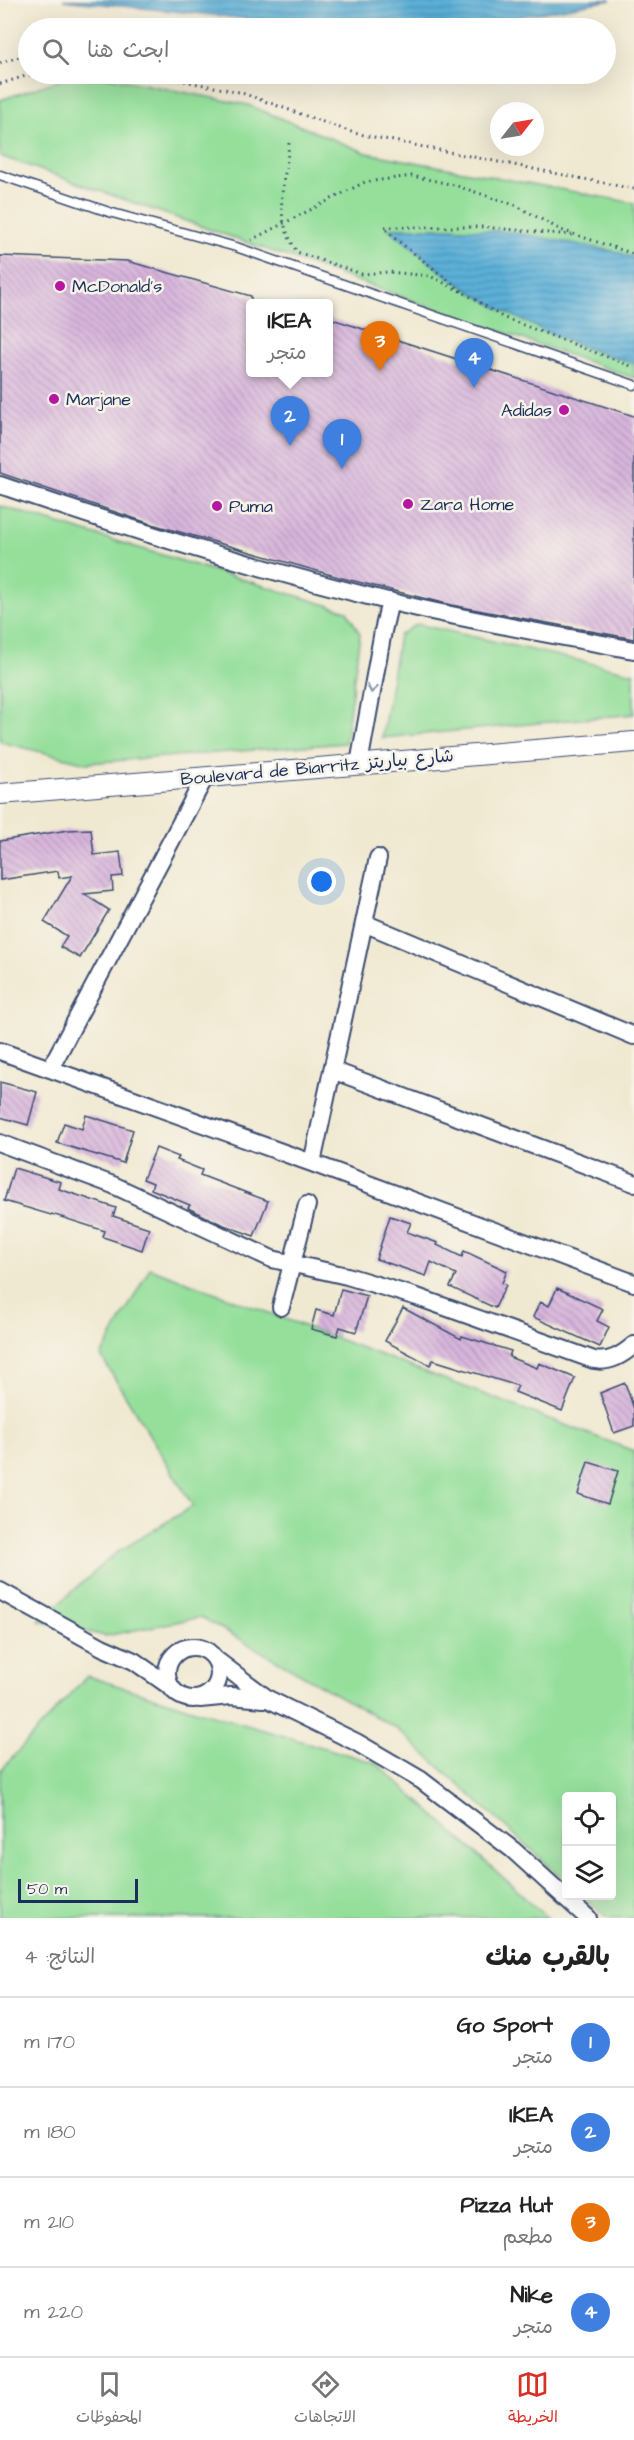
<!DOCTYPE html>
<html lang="ar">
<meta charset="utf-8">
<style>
body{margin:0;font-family:"Architects Daughter","Playpen Sans Arabic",sans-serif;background:#f6f6f6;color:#222;direction:rtl}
.controls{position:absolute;right:18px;bottom:18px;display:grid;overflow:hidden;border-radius:6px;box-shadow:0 6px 24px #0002}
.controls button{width:54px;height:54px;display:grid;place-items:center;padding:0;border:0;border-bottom:2px solid #e0e0e0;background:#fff;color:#222;font:30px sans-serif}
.compass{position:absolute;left:490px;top:102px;width:54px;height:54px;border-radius:50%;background:#fff;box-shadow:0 6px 24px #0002;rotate:59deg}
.scale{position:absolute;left:18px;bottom:15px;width:120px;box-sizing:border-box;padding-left:6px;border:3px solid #1b2f5e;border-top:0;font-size:16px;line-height:21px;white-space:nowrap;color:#1b2f5e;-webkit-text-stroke:4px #f7f3e8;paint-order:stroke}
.you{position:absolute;left:322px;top:882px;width:21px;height:21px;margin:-15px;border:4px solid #fff;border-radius:50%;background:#1a73e8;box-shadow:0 0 0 9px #1a73e833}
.badge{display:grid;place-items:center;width:39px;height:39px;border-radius:50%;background:#d93025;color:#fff;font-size:20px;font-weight:700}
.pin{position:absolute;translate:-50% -50px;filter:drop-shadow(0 2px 3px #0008)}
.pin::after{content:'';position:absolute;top:32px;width:21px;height:18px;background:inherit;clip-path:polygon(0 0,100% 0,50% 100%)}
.popup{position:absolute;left:246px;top:299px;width:87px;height:78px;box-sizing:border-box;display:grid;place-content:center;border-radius:6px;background:#fff;filter:drop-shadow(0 2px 4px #0005);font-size:20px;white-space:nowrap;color:#767676}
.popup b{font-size:22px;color:#222}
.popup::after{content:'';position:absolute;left:50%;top:100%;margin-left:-12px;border:12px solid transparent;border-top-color:#fff}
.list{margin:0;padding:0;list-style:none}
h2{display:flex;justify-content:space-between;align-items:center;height:78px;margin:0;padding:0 24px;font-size:26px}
h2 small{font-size:20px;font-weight:400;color:#767676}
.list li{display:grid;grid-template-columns:39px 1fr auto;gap:18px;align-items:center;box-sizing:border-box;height:90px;padding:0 24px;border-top:2px solid #e0e0e0}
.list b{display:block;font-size:22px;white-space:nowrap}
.list p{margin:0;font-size:20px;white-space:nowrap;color:#767676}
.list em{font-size:20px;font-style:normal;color:#767676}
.icon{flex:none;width:33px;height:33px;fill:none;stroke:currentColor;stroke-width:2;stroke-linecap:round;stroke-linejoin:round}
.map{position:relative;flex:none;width:634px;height:1918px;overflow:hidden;direction:ltr}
.search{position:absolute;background:#fff;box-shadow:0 6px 24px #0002;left:18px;right:18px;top:18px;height:66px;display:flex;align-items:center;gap:15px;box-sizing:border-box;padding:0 21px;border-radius:33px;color:#767676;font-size:22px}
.sheet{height:438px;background:#fff}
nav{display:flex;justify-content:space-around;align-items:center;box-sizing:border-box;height:84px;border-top:2px solid #e0e0e0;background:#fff;font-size:16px;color:#767676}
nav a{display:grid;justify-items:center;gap:3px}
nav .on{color:#d93025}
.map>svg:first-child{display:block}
.grass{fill:#95df9b;stroke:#58877c;stroke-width:1.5}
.water{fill:url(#water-rules);stroke:#3c709b;stroke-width:1.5}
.building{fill:url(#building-back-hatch)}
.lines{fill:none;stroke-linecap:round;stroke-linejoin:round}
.service-casing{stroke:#3b4b6f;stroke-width:11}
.minor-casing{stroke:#3b4b6f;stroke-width:20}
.tertiary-casing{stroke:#3b4b6f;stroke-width:22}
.path{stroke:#3b4b6f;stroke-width:3;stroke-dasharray:1.5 4.5;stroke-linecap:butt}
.service{stroke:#fff;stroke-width:8}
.minor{stroke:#fff;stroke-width:16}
.tertiary{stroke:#fff;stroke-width:20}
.oneway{stroke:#8d97ae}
.poi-dot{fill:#b5179e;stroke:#f7f3e8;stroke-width:2}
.labels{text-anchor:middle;stroke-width:5;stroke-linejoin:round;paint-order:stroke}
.poi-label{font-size:18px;fill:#1b2f5e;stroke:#f7f3e8;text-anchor:start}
.street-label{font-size:18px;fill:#1b2f5e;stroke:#f7f3e8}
</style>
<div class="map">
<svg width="634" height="1918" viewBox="0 0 634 1918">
<defs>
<pattern id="water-rules" width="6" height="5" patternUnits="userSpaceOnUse" patternTransform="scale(1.5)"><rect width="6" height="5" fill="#5cb0d8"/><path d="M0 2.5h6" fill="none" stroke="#4b90b2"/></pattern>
<pattern id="building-back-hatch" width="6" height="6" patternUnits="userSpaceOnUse" patternTransform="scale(1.5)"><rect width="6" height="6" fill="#d9b6dd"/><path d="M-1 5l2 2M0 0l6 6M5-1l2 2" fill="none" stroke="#af94b6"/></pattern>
</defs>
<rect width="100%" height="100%" fill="#f7f3e8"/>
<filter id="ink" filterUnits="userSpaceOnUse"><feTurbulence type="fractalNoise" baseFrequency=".0167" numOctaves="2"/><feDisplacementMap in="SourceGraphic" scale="12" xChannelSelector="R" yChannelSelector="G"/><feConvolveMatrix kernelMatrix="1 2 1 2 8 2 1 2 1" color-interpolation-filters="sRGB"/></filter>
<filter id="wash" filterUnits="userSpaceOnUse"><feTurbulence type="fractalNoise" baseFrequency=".008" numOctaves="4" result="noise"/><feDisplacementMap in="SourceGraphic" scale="24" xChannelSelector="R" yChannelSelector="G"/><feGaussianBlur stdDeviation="1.35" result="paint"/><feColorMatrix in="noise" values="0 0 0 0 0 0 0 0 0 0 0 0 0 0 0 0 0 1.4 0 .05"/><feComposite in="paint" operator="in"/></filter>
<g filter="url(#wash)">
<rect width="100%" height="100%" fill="#f0e9d2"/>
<!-- grass -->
<path class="grass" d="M 78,74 L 93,74 L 248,105 L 367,153 L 634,203 L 634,378 L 0,156 L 0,100 Z
M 0,506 L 347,611 L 360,634 L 345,743 L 87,763 L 0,742 Z
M 417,624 L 634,673 L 634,714 L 382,738 L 399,635 Z
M 150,1268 L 634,1451 L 634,1918 L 608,1918 L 583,1896 L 612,1896 L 612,1796 L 566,1796 L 566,1881 L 397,1729 L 201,1617 L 105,1636 L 39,1621 L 116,1553 L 193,1506 L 101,1356 Z
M 87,1676 L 195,1710 L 376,1763 L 548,1918 L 0,1918 L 0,1771 Z"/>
<!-- water -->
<path class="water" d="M 63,0 L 611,0 L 456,28 L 340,28 Z
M 388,228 L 449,228 L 511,232 L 618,252 L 634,258 L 634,363 C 574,347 517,321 465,288 C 438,271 413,248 388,228 Z"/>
<g id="blocks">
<!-- building -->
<path class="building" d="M 0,256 L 127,261 L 251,296 L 251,372 L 329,372 L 329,318 L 634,416 L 634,639 L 451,605 L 342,578 L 148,523 L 0,473 Z
M 91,829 L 94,855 L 120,852 L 123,876 L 112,877 L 113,891 L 84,894 L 109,910 L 80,958 L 60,947 L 67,936 L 44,922 L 72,876 L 59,878 L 58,871 L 0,880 L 0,841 L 68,830 Z
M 0,1082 L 37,1092 L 28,1125 L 0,1117 Z
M 86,1115 L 133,1130 L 123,1163 L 57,1143 L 64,1123 L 82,1129 Z
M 156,1148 L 179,1157 L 177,1160 L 202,1170 L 200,1175 L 268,1201 L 254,1236 L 221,1224 L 188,1208 L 190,1205 L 151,1189 L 153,1183 L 143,1179 Z
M 14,1168 L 61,1182 L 59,1189 L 116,1208 L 113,1216 L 149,1228 L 142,1250 L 103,1237 L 105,1231 L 52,1214 L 51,1215 L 4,1201 Z
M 390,1216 L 411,1223 L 407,1232 L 438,1243 L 437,1245 L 462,1257 L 464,1251 L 507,1271 L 502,1283 L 506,1285 L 495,1308 L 450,1287 L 456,1274 L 431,1262 L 426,1276 L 376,1259 Z
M 557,1288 L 603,1309 L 597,1321 L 609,1327 L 600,1347 L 533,1317 L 540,1302 L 549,1306 Z
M 341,1289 L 367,1296 L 356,1332 L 340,1327 L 337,1336 L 311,1329 L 316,1310 L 334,1315 Z
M 403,1308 L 461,1339 L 462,1336 L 511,1351 L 509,1357 L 537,1368 L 539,1363 L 575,1378 L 562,1411 L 515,1392 L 518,1386 L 433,1360 L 430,1365 L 385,1341 Z
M 625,1383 L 634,1409 L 634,1426 L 614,1433 L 600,1393 Z
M 588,1462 L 618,1471 L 608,1504 L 578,1494 Z"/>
</g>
</g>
<g filter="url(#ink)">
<use href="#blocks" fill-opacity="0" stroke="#3b4b6f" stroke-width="1.5"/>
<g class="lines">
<defs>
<path id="service" d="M 0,175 L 109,212 L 236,247 L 634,385"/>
<path id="minor" d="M 0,485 C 128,529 257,569 388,601 C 469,621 552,634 634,650
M 359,764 L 383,631 L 390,601
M 364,923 L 634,1036
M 0,1051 L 312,1163 L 634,1283
M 50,1069 L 205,777
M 332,1070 L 634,1183
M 0,1143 L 113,1185 L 272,1259 L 347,1276 L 417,1297 L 594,1360 C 610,1363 622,1355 634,1345
M 312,1163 L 378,858
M 281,1307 L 307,1205
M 0,1591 L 102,1647 L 134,1661 L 171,1687
M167 1673a26 26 0 1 1 52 0a26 26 0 1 1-52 0Z
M 215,1659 L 268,1699 L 356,1742 L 421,1780 L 513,1850 L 588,1918
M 200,1699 L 231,1696 L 264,1699"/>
<path id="tertiary" d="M 0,794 L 634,742"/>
</defs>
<!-- service casing -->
<use href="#service" class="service-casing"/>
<!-- minor casing -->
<use href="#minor" class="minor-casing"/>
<!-- tertiary casing -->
<use href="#tertiary" class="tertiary-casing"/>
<!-- path -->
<path class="path" d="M 0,63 L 19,57 L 28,57
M 149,74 L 239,92 L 354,133 L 634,189
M 0,84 L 32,74
M 289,143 C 285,188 271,210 297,252 L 362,274 L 389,272 L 430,276 L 468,295 L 502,317 L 634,367
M 251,240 L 365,182 L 412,176 L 454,185 L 515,205 L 561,230 L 634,254
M 462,291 L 393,237 L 384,227 L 482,227 L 572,235"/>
<!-- service -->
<use href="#service" class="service"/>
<!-- minor -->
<use href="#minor" class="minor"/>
<!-- tertiary -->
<use href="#tertiary" class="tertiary"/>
</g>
<!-- one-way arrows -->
<defs><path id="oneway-chevron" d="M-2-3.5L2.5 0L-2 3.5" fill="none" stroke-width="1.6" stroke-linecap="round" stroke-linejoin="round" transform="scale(1.5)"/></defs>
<use class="oneway" href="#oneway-chevron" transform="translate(372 689) rotate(100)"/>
</g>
<!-- markers -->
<g class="poi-dot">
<circle cx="60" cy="286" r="6"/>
<circle cx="54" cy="399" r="6"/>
<circle cx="564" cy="410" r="6"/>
<circle cx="408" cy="504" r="6"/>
<circle cx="217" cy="506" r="6"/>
</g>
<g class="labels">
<!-- poi labels -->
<g class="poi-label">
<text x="72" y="292">McDonald's</text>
<text x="66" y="405">Marjane</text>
<text x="552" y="416" text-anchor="end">Adidas</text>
<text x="420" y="510">Zara Home</text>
<text x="229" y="512">Puma</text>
</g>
<!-- street labels -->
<g class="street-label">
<text transform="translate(317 767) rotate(-5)" y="6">Boulevard de Biarritz شارع بياريتز</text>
</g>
</g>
</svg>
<div class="controls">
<button><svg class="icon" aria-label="locate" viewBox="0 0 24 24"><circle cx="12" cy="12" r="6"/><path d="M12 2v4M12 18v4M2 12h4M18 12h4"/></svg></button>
<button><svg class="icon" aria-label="layers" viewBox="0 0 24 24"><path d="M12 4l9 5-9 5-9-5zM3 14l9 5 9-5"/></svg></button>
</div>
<svg class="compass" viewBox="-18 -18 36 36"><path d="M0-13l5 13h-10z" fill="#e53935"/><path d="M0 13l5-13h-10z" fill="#767676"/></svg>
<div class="scale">50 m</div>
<div class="you"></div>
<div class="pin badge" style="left:342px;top:469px;background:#3f7fe0">1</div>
<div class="pin badge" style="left:290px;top:446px;background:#3f7fe0">2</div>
<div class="popup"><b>IKEA</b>متجر</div>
<div class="pin badge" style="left:380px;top:371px;background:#e8710a">3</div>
<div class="pin badge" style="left:474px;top:388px;background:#3f7fe0">4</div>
<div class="search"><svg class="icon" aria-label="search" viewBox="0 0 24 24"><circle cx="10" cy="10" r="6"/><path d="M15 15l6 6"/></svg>ابحث هنا</div>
</div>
<section class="sheet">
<h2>بالقرب منك<small>النتائج: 4</small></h2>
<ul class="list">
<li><span class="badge" style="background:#3f7fe0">1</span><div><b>Go Sport</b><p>متجر</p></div><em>170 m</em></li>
<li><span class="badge" style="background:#3f7fe0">2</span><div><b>IKEA</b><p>متجر</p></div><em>180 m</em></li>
<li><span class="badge" style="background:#e8710a">3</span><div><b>Pizza Hut</b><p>مطعم</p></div><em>210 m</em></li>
<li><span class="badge" style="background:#3f7fe0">4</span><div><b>Nike</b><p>متجر</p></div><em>220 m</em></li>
</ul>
</section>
<nav>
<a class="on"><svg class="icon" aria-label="map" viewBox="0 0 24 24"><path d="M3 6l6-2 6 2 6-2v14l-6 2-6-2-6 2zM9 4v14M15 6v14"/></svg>الخريطة</a>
<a><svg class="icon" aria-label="directions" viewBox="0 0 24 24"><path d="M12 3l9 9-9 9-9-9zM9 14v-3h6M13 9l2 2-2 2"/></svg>الاتجاهات</a>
<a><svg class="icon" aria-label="saved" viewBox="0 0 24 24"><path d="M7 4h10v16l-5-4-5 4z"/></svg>المحفوظات</a>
</nav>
